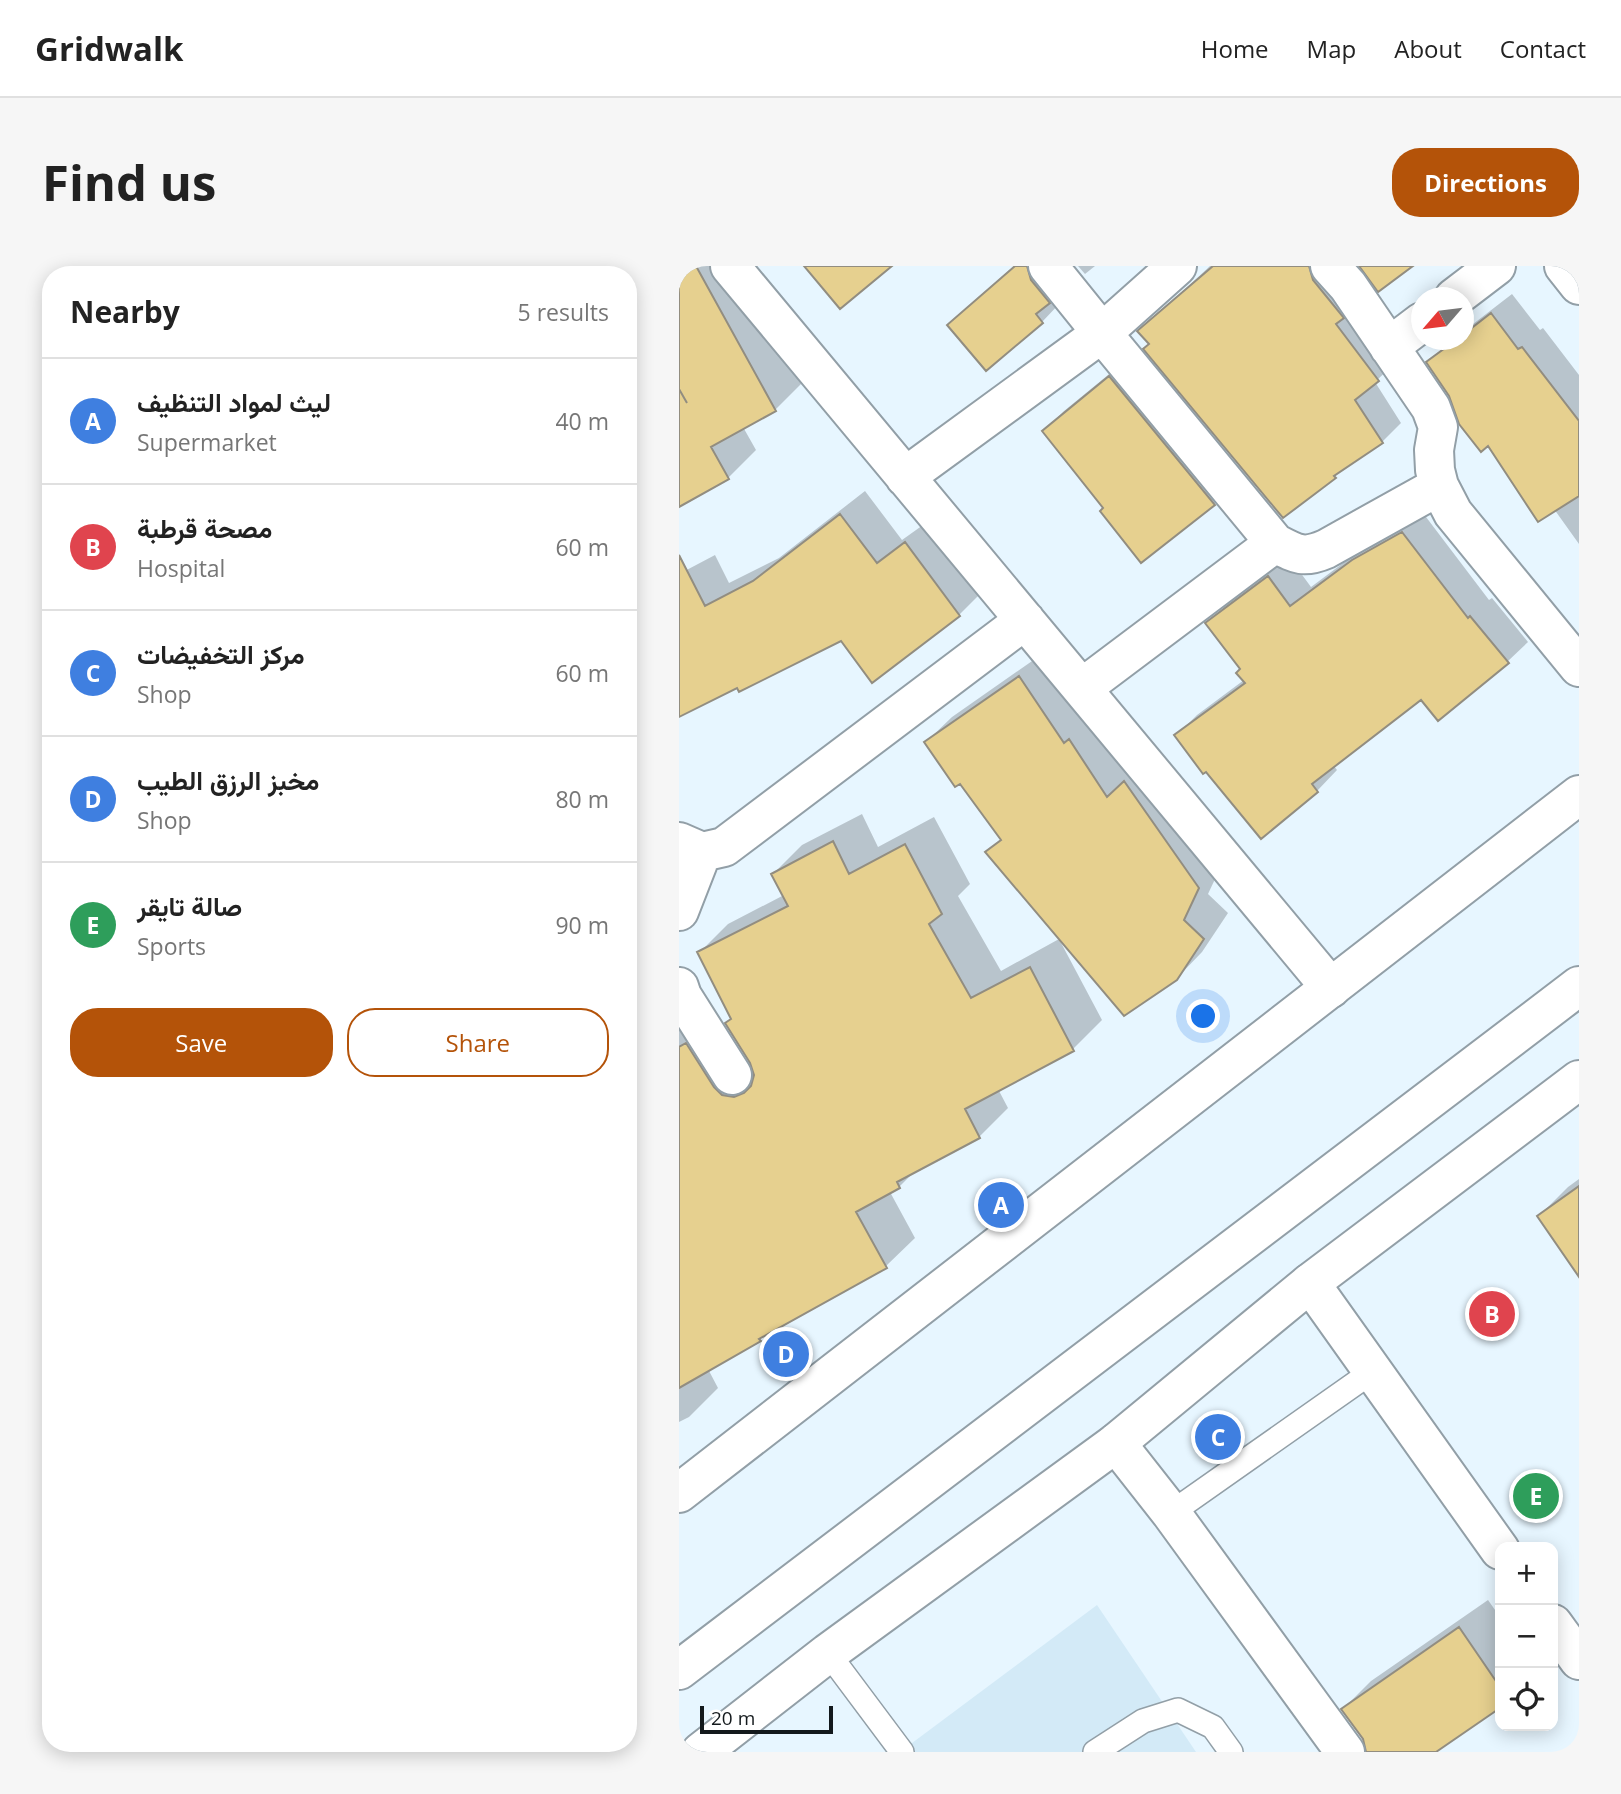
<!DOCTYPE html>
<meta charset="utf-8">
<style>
body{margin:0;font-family:"Open Sans",Vazirmatn,sans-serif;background:#f6f6f6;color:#222}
.controls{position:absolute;right:21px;bottom:21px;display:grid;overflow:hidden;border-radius:14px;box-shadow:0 4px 18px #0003}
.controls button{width:63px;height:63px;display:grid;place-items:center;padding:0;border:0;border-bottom:2px solid #e0e0e0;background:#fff;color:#222;font:35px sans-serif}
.compass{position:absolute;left:732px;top:21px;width:63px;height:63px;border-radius:50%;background:#fff;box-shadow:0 4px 18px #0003;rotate:242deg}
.scale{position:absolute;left:21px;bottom:18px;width:133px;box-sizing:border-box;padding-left:7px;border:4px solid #13191c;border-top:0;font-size:19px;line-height:24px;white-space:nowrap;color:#13191c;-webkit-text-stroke:5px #fff;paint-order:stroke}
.you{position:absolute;left:525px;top:751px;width:24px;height:24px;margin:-18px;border:5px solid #fff;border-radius:50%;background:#1a73e8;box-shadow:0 0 0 10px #1a73e833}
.badge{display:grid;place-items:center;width:46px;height:46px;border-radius:50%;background:#b45309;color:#fff;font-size:23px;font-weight:700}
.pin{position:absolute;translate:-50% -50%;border:4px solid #fff;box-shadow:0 2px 7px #0006}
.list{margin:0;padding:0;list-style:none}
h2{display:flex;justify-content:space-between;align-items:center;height:91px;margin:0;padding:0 28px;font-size:30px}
h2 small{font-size:23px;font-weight:400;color:#767676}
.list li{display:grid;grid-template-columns:46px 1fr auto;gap:21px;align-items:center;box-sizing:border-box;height:126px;padding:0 28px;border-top:2px solid #e0e0e0}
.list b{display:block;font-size:26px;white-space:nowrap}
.list p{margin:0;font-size:23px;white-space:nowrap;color:#767676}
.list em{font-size:23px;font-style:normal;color:#767676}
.actions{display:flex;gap:14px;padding:21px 28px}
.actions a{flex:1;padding:16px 0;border:2px solid #b45309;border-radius:28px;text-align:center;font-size:24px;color:#b45309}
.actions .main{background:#b45309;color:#fff}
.icon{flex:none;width:38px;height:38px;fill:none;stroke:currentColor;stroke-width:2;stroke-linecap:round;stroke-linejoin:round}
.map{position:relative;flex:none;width:900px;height:1486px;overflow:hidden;border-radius:28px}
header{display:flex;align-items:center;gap:42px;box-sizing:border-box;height:98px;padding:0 35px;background:#fff;border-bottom:2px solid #e0e0e0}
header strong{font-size:33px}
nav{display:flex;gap:38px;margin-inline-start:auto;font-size:24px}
.intro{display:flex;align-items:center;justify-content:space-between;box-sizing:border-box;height:168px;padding:0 42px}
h1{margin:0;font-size:49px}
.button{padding:18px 32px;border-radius:28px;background:#b45309;color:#fff;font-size:24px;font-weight:700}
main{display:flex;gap:42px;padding:0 42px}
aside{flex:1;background:#fff;border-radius:28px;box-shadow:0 4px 18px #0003}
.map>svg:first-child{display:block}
.built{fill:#d3eaf7}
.shadow{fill:#0003}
.building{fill:#e6d08f;stroke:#928d80;stroke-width:2}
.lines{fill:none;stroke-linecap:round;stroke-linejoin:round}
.lane-casing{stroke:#929fa7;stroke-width:26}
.street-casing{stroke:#929fa7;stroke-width:42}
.secondary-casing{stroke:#929fa7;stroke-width:42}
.lane{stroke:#fff;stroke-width:23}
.street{stroke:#fff;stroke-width:38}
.secondary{stroke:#fff;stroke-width:38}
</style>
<header>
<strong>Gridwalk</strong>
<nav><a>Home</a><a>Map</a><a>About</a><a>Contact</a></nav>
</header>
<div class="intro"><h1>Find us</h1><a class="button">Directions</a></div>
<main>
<aside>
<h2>Nearby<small>5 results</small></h2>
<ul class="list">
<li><span class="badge" style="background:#3f7fe0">A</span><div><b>ليث لمواد التنظيف</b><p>Supermarket</p></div><em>40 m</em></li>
<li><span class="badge" style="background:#e0444e">B</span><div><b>مصحة قرطبة</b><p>Hospital</p></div><em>60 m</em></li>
<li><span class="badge" style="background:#3f7fe0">C</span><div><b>مركز التخفيضات</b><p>Shop</p></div><em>60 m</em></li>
<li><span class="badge" style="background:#3f7fe0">D</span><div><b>مخبز الرزق الطيب</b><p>Shop</p></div><em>80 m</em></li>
<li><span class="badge" style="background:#2e9e5b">E</span><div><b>صالة تايقر</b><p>Sports</p></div><em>90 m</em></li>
</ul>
<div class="actions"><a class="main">Save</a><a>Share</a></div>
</aside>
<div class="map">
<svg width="900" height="1486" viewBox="0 0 900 1486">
<rect width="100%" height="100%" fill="#e7f6ff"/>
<!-- built -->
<path class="built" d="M 418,1339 L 517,1486 L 221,1486 Z"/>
<!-- shadow -->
<path class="shadow" d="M 0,0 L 60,0 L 124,116 L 96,144 L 64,161 L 77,184 L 49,212 L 0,239 Z
M 335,0 L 377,0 L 383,35 L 363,56 L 270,59 Z
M 399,0 L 416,0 L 406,8 Z
M 531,0 L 657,0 L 718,95 L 696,116 L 722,157 L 703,176 L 665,201 L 604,250 L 461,65 Z
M 833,28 L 861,64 L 864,62 L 900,109 L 900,278 L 875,243 L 809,178 L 749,96 L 773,74 L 785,74 L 785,65 Z
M 451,91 L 555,217 L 535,238 L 463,295 L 426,242 L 365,165 L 385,145 Z
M 186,225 L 223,274 L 251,254 L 304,325 L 280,349 L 162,373 L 58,420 L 0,450 L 0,308 L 36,289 L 50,317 L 100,292 Z
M 744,247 L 810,334 L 813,332 L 849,376 L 828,396 L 742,431 L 654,499 L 658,504 L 638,525 L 583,571 L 498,469 L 518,449 L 565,414 L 563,403 L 529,357 L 549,337 L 610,291 L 632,321 L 695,274 Z
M 366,386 L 544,596 L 529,628 L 549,647 L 523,686 L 497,713 L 323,573 L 282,516 L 247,476 L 273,451 Z
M 183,548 L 199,581 L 255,551 L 291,618 L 279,630 L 322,705 L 380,673 L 423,754 L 394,783 L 319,823 L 329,842 L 300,871 L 237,904 L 220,921 L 211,926 L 236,972 L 207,1000 L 86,1068 L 80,1073 L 29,1103 L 39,1122 L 10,1151 L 0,1156 L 0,729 L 76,804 L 48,757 L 53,751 L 20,687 L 49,658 L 105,629 L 94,608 L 123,579 Z
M 900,913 L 900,1008 L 860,950 L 889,921 Z
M 809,1334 L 821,1351 L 821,1439 L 754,1486 L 700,1486 L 685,1472 L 664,1443 L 692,1415 Z"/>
<!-- building -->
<path class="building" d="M 0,0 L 17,0 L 97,145 L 32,181 L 50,213 L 0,241 L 0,123 L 8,137 L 0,123 Z
M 125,0 L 213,0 L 161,43 Z
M 336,0 L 348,0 L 352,14 L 371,37 L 357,48 L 364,57 L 307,105 L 268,59 Z
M 534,0 L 630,0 L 634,14 L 665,52 L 657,58 L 700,115 L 676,134 L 704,177 L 655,210 L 657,212 L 604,252 L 464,83 L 470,78 L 458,65 Z
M 680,0 L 734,0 L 699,26 Z
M 812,47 L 839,83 L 843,81 L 900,155 L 900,230 L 859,256 L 809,180 L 802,186 L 780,158 L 770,130 L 747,96 L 777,74 L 785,74 L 785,68 Z
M 430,110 L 536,239 L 462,297 L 421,245 L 424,242 L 363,165 Z
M 161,248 L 198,297 L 226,276 L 281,350 L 193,417 L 162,375 L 60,426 L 58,422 L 0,451 L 0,289 L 26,340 L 74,315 Z
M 723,266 L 789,352 L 791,350 L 830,397 L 759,455 L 742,434 L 633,518 L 639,526 L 582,573 L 527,506 L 524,508 L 495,469 L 566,417 L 557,407 L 561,403 L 526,357 L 589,310 L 611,340 L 673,294 Z
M 340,410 L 385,477 L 390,473 L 428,531 L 445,515 L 520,622 L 505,654 L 525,673 L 498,714 L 445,750 L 306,586 L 322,574 L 281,518 L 276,521 L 245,476 Z
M 154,575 L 170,608 L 226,578 L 263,648 L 250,658 L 292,732 L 351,701 L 395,785 L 286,843 L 301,872 L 218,916 L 221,922 L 177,946 L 208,1002 L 80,1073 L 82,1075 L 0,1122 L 0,781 L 7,777 L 35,821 L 43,829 L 55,831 L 65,827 L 72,820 L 75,809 L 71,797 L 46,757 L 52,753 L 18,686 L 109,640 L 92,608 Z
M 900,920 L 900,1011 L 858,950 Z
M 780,1361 L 821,1421 L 821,1442 L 757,1486 L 687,1486 L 684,1473 L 662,1443 Z"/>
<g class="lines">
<defs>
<path id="lane" d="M 492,1247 L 694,1105
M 149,1387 L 223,1486
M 416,1486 L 464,1455 L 499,1444 L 534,1461 L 552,1486"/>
<path id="street" d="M 51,0 L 652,722
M 369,0 L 423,67 L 498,0
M 651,0 L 669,20 L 752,142 L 759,161 L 755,184 L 756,204 L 760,220 L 774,247 L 900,401
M 885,0 L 900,19
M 775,32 L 817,0
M 710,81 L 743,56
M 226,211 L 423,67 L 596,277 C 617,288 624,293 647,283 L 760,220
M 403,422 L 596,277
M 0,576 L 23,586 L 45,581 L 346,354
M 0,645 L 23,586
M 0,721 L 3,730 L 53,809
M 631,1017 L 821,1284
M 437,1177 L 492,1247 L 666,1486
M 874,1358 L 900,1394"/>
<path id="secondary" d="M 0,1227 L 900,529
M 0,1404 L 900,720
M 22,1486 L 149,1387 L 437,1177 L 631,1017 L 900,814"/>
</defs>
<!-- lane casing -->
<use href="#lane" class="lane-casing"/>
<!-- street casing -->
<use href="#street" class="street-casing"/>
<!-- secondary casing -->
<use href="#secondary" class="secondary-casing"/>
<!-- lane -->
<use href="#lane" class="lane"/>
<!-- street -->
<use href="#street" class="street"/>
<!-- secondary -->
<use href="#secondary" class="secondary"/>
</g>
</svg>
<div class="controls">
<button>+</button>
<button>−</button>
<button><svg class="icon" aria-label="locate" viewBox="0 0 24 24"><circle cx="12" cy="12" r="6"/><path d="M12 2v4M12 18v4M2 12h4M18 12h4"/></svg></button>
</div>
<svg class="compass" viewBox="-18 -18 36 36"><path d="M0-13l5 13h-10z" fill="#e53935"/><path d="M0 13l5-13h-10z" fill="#767676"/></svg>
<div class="scale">20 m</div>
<div class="you"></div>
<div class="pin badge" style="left:322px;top:939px;background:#3f7fe0">A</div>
<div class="pin badge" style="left:813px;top:1048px;background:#e0444e">B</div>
<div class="pin badge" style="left:539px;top:1171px;background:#3f7fe0">C</div>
<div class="pin badge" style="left:107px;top:1088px;background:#3f7fe0">D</div>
<div class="pin badge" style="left:857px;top:1230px;background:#2e9e5b">E</div>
</div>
</main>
